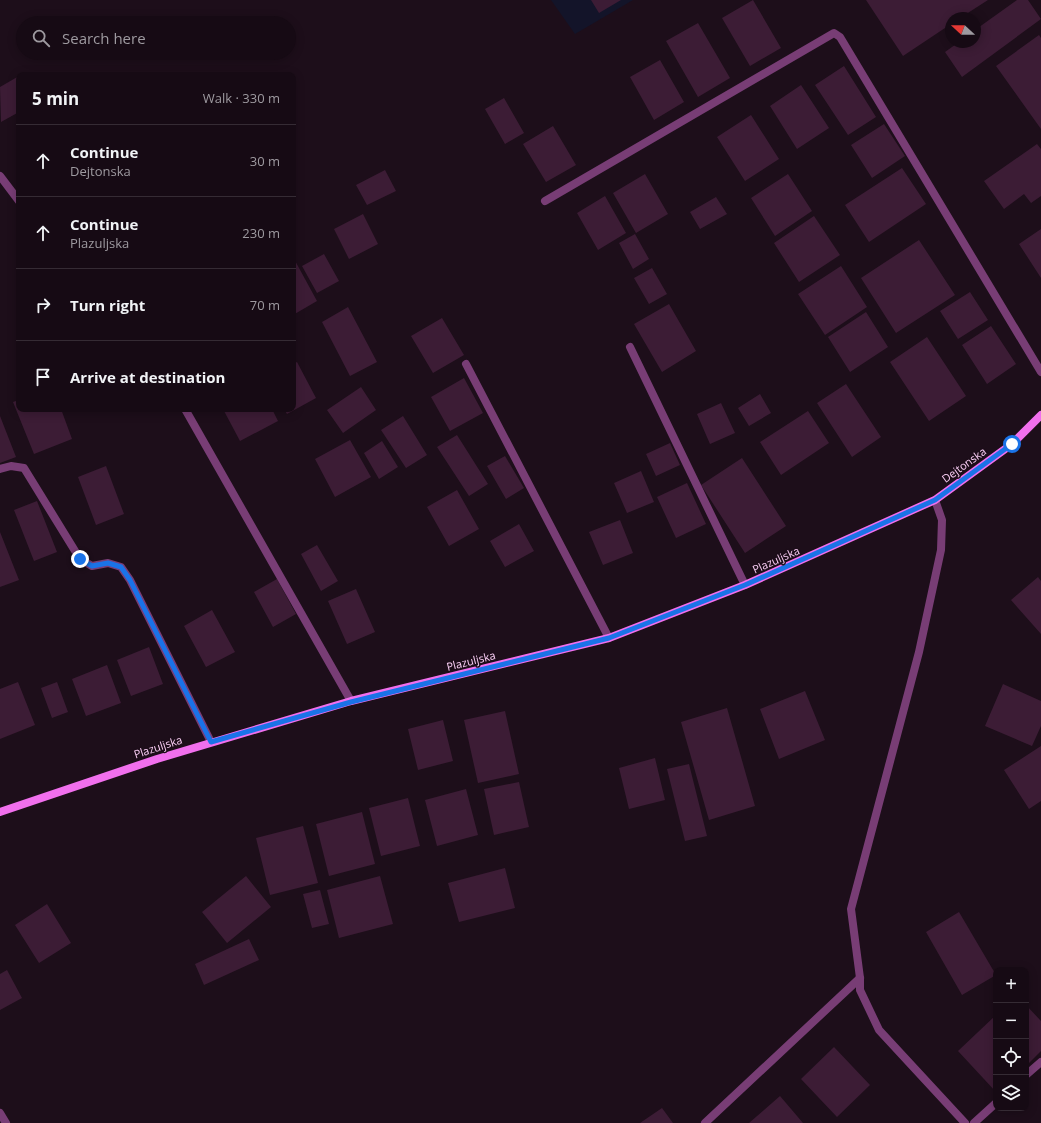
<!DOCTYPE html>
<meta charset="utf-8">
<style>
body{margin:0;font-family:"Open Sans",sans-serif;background:#1f131d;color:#f1f3f6}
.controls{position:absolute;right:12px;bottom:12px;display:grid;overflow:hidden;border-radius:8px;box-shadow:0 2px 10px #0003}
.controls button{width:36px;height:36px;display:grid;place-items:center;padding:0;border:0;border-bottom:1px solid #352b34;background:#160a14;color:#f1f3f6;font:20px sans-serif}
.compass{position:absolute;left:945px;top:12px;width:36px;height:36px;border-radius:50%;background:#160a14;box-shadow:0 2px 10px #0003;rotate:291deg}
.stop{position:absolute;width:12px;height:12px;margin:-9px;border:3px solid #1a73e8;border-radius:50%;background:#fff}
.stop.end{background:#1a73e8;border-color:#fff;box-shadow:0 1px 4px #0008}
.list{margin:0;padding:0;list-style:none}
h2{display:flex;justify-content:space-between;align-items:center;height:52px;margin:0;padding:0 16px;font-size:17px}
h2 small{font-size:13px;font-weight:400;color:#9e9aa0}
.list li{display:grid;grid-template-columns:26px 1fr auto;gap:12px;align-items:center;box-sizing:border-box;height:72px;padding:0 16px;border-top:1px solid #352b34}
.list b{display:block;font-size:15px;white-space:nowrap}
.list p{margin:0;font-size:13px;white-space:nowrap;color:#9e9aa0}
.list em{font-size:13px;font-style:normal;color:#9e9aa0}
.icon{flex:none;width:22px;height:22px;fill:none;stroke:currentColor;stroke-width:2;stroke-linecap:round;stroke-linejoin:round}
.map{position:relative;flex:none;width:1041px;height:1123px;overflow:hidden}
.search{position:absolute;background:#160a14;box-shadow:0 2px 10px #0003;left:16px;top:16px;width:280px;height:44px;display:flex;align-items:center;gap:10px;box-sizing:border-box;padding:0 14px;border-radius:22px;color:#9e9aa0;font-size:15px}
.panel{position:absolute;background:#160a14;box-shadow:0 2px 10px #0003;left:16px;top:72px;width:280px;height:340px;border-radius:8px}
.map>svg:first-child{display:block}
.grass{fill:#131429}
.building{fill:#3c1c35}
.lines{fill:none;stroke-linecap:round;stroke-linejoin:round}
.minor{stroke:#783d75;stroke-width:8}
.tertiary{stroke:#783d75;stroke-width:8}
.secondary{stroke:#f16fed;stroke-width:8}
.route{stroke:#1a73e8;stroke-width:5}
.labels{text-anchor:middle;stroke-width:3;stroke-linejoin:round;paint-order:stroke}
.street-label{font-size:11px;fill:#facef5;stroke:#1d0e1a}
</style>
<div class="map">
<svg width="1041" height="1123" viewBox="0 0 1041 1123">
<rect width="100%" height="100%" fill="#1d0e1a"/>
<!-- grass -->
<path class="grass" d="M 551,0 L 633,0 L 575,34 Z"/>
<!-- building -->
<path class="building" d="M 591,0 L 621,0 L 599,13 Z
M 753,0 L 781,48 L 750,66 L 722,18 Z
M 866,0 L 988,0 L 960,18 L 951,18 L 951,24 L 903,56 Z
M 1017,0 L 1028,0 L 1041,19 L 962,77 L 945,52 L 959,42 L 975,42 L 975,30 Z
M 698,23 L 730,78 L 698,97 L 666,41 Z
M 1039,35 L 1041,38 L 1041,129 L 996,66 Z
M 660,60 L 684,102 L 654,120 L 630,77 Z
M 844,66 L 876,117 L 848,135 L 815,85 Z
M 19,76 L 19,112 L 1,122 L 0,87 Z
M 801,85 L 829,128 L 797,149 L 770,106 Z
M 504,98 L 524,133 L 505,144 L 485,109 Z
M 751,115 L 779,159 L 745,181 L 717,137 Z
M 884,124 L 905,156 L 872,178 L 851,145 Z
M 553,126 L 576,165 L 546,182 L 523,144 Z
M 1037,144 L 1041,149 L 1041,196 L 1031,203 L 1024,194 L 1004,209 L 984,181 Z
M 902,168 L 926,204 L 869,242 L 845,205 Z
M 385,170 L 396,191 L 367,205 L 356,185 Z
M 645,174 L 668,214 L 636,233 L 613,193 Z
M 788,174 L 812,211 L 775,236 L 751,198 Z
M 605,196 L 626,233 L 598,250 L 577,213 Z
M 716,197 L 727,214 L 700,229 L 690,212 Z
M 363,214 L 378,244 L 349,259 L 334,229 Z
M 814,216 L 840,255 L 799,282 L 774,243 Z
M 1041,229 L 1041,278 L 1019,244 Z
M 635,234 L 649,259 L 633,269 L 619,243 Z
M 919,240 L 955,295 L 896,333 L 861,278 Z
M 324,254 L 339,281 L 317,293 L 302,266 Z
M 293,257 L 317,301 L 293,315 Z
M 841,266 L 867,307 L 825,335 L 798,294 Z
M 652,268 L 667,294 L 649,304 L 634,278 Z
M 970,292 L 988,320 L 958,339 L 940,311 Z
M 669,304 L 696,351 L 662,372 L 634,324 Z
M 348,307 L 377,362 L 350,376 L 322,322 Z
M 866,312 L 888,347 L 850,372 L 828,337 Z
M 442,318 L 464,355 L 433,373 L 411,336 Z
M 991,326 L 1016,364 L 987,384 L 962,345 Z
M 927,337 L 966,396 L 929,421 L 890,362 Z
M 297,362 L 316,398 L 287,414 L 284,409 L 293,409 L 293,364 Z
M 464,378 L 483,413 L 450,431 L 431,397 Z
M 846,384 L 881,437 L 852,457 L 817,403 Z
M 361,387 L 376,410 L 343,433 L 327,410 Z
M 760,394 L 771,413 L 749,426 L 738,408 Z
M 19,400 L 19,409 L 61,409 L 72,439 L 34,454 L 13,402 Z
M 721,403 L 735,433 L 710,444 L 697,414 Z
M 223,409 L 272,409 L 278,421 L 240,441 Z
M 808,411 L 829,443 L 781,475 L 760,442 Z
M 0,416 L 16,457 L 0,463 Z
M 403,416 L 427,455 L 406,468 L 381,430 Z
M 457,435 L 488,484 L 469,496 L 437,447 Z
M 350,440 L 371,477 L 335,497 L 315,459 Z
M 382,441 L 398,467 L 379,479 L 364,453 Z
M 670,443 L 680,465 L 656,476 L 646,454 Z
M 505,456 L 524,488 L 506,499 L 487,466 Z
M 742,458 L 786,526 L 745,553 L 701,485 Z
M 106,466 L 124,514 L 96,525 L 78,477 Z
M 641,471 L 654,502 L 627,513 L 614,483 Z
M 687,483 L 706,524 L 676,538 L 657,497 Z
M 457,490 L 479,529 L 449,546 L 427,507 Z
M 37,501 L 57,552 L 34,561 L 14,510 Z
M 620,520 L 633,553 L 603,565 L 589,532 Z
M 519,524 L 534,551 L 505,567 L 490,541 Z
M 0,532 L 19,580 L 0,587 Z
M 317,545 L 338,581 L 321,591 L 301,554 Z
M 1038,577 L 1041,581 L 1041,634 L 1011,600 Z
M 277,579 L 296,614 L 273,627 L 254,592 Z
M 356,589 L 375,632 L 347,644 L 328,601 Z
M 212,610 L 235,652 L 206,667 L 184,626 Z
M 149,647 L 163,684 L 131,696 L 117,660 Z
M 107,665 L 121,703 L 86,716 L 72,679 Z
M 18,682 L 35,725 L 0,739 L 0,689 Z
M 57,682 L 68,712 L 52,718 L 41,688 Z
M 1003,684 L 1041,701 L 1041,726 L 1032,746 L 985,726 Z
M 805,691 L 825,740 L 779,759 L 760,709 Z
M 727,708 L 755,806 L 709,820 L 681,722 Z
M 505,711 L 519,774 L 478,783 L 464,720 Z
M 443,720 L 453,761 L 418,770 L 408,729 Z
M 1041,746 L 1041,801 L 1029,809 L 1004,770 Z
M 655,758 L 665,800 L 629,809 L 619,768 Z
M 689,764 L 707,836 L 685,841 L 667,769 Z
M 519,782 L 529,827 L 494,835 L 484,789 Z
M 466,789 L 478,835 L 437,846 L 425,800 Z
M 408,798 L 420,846 L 381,856 L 369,808 Z
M 362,812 L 375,864 L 329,876 L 316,824 Z
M 303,826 L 318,883 L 270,895 L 256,838 Z
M 505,868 L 515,908 L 459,922 L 448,883 Z
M 246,876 L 271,907 L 227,943 L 202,912 Z
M 380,876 L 393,924 L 339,938 L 327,890 Z
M 320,890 L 329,924 L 312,928 L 303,894 Z
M 47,904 L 71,943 L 39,963 L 15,925 Z
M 959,912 L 996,975 L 962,995 L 926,932 Z
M 249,939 L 259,960 L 204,985 L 195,964 Z
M 7,970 L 22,998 L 0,1010 L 0,974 Z
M 1026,1005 L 1041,1021 L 1041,1051 L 1026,1066 Z
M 996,1015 L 996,1092 L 958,1051 Z
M 834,1047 L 870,1085 L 837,1117 L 801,1079 Z
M 780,1096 L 803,1123 L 749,1123 Z
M 662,1108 L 673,1123 L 640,1123 Z"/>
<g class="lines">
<!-- minor -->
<path class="minor" d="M 0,176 L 19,201
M 545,201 L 834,33 L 840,37 L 1041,372
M 630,347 L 745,585
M 466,364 L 609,638
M 185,409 L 351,701
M 0,469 L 11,466 L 24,468 L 80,559 L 92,566 L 108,563 L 121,567 L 130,580 L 211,742
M 1026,1075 L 1041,1062
M 0,1113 L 6,1123
M 705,1123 L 860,978
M 974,1123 L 996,1103"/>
<!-- tertiary -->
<path class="tertiary" d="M 935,500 L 942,520 L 941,550 L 919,652 L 851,909 L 860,978 L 860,990 L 879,1030 L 965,1123"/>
<!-- secondary -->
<path class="secondary" d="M 0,812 L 157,759 L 351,701 L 609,638 L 745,585 L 935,500 L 1012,444 L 1041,415"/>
</g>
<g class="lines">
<!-- route -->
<path class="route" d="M 80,559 L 92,566 L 108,563 L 121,567 L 130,580 L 211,742 L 351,702 L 609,638 L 745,585 L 935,500 L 1012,444"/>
</g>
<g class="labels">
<!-- street labels -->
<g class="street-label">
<text transform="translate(964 465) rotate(-36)" y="4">Dejtonska</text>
<text transform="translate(776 560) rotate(-24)" y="4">Plazuljska</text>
<text transform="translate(471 661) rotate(-14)" y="4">Plazuljska</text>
<text transform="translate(158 747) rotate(-18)" y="4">Plazuljska</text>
</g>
</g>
</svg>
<div class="controls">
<button>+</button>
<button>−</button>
<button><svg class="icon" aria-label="locate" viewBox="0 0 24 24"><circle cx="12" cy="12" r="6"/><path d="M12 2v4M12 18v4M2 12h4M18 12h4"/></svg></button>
<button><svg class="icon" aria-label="layers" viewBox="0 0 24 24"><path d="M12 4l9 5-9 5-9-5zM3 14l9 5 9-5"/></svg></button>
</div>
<svg class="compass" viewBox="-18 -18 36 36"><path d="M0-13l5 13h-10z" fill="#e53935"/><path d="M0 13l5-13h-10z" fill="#9e9aa0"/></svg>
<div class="stop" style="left:1012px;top:444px"></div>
<div class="stop end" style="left:80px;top:559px"></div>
<div class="search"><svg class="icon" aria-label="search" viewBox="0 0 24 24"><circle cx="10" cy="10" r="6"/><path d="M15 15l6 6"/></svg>Search here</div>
<section class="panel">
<h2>5 min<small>Walk · 330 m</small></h2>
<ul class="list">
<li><svg class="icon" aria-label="ahead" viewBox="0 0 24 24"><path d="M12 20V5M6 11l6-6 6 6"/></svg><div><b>Continue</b><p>Dejtonska</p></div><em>30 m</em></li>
<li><svg class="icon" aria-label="ahead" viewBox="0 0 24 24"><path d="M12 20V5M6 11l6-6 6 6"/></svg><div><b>Continue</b><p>Plazuljska</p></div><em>230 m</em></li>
<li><svg class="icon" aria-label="right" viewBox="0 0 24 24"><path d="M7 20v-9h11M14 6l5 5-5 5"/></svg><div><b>Turn right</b></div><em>70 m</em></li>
<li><svg class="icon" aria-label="arrive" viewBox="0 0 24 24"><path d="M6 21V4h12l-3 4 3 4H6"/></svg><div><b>Arrive at destination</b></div></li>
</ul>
</section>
</div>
